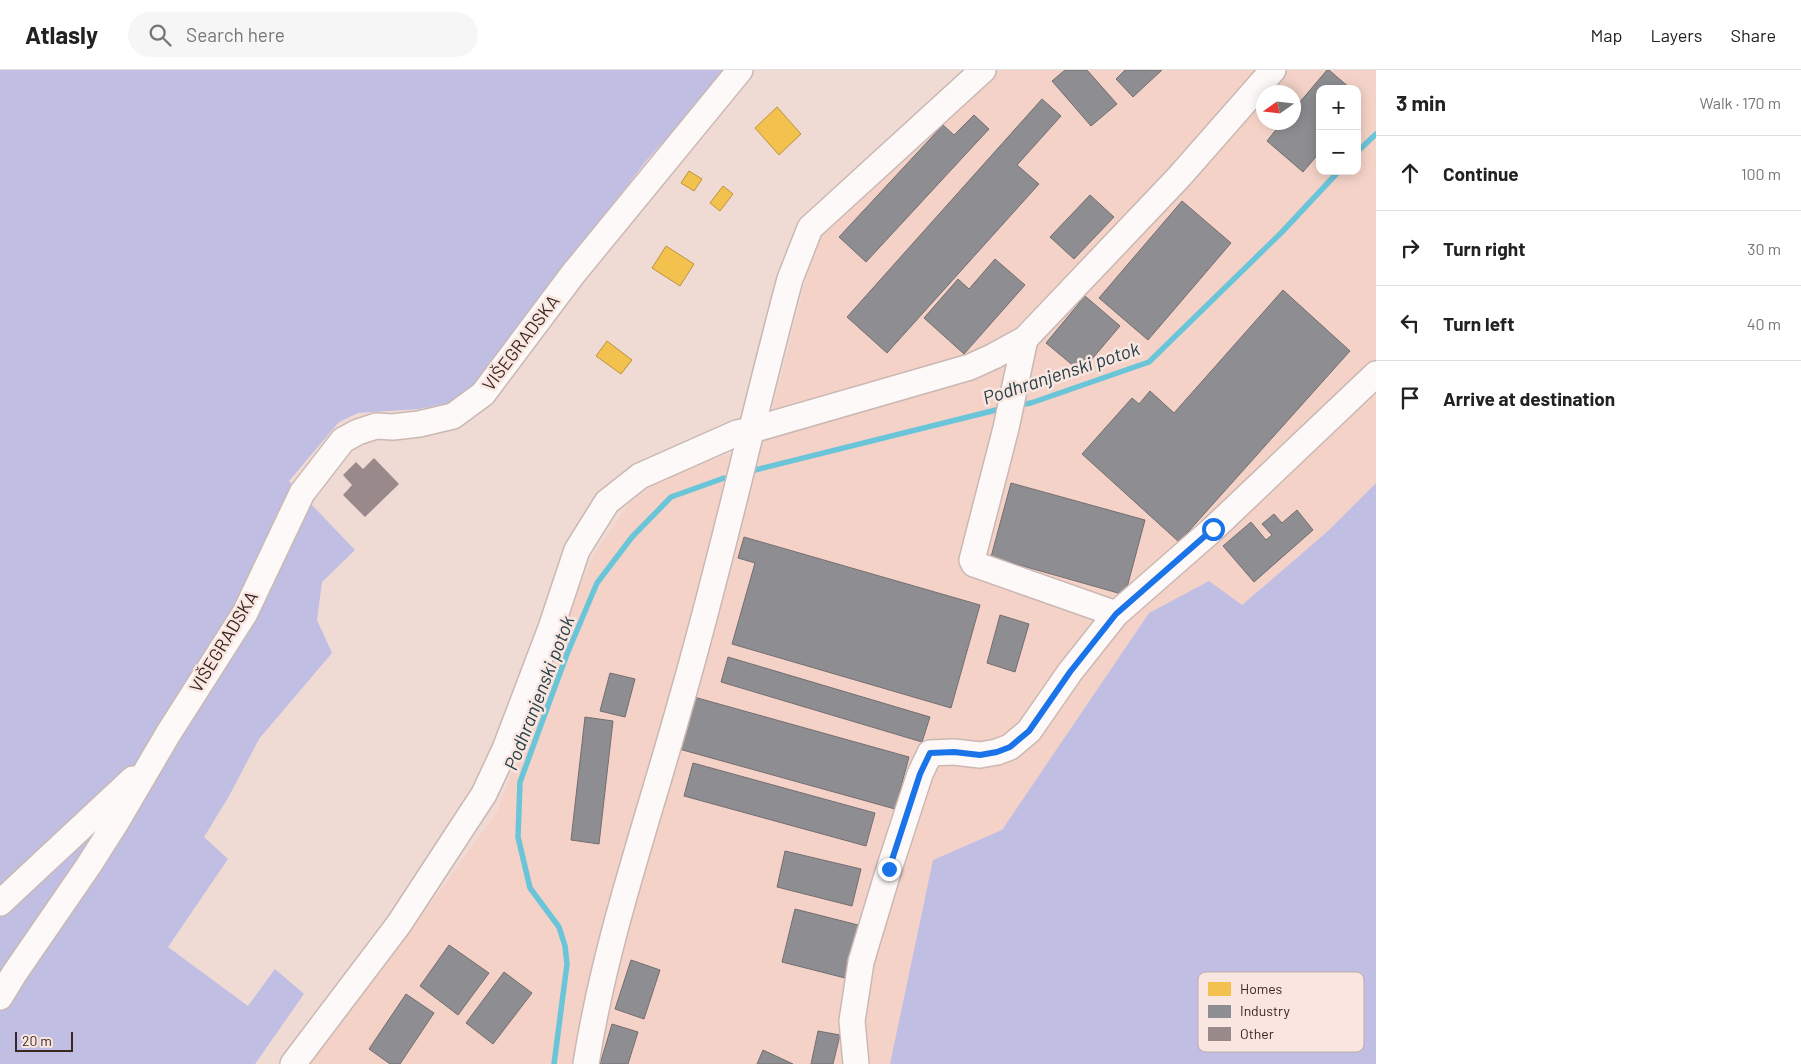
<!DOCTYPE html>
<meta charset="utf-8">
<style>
body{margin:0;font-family:Barlow,sans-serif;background:#f6f6f6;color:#222}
.controls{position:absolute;right:15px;top:15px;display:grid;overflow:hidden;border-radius:10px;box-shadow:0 2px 12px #0003}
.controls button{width:45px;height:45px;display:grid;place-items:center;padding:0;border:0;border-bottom:1px solid #e0e0e0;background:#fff;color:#222;font:25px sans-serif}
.compass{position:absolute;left:1256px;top:15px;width:45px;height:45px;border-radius:50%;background:#fff;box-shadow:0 2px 12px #0003;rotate:256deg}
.scale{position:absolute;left:15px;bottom:12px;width:58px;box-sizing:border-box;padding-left:5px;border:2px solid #382620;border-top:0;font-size:14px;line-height:18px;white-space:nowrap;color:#382620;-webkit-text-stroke:4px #fae6e0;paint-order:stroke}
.stop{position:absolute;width:15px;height:15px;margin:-11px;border:4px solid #1a73e8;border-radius:50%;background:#fff}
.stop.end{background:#1a73e8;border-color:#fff;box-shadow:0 1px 5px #0008}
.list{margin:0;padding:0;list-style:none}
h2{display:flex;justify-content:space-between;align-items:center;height:65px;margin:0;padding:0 20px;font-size:21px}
h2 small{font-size:16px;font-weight:400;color:#767676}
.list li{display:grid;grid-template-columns:32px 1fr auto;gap:15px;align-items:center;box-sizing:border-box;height:75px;padding:0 20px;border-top:1px solid #e0e0e0}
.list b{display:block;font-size:19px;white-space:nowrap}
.list em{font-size:16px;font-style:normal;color:#767676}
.icon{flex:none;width:28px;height:28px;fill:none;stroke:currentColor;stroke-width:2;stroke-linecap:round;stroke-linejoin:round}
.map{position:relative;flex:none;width:1376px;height:994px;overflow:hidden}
header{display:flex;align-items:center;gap:30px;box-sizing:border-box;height:70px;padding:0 25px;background:#fff;border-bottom:1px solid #e0e0e0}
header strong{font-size:24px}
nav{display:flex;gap:28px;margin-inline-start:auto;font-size:18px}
.search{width:350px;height:45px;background:#f6f6f6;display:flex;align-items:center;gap:12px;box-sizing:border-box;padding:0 18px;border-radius:28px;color:#767676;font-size:19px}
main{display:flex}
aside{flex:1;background:#fff}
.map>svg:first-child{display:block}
.built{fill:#f4d2c7;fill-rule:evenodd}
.green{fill:#c1bee3}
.homes{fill:#f2c14e;stroke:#ba9240}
.industry{fill:#8d8d92;stroke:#746e70}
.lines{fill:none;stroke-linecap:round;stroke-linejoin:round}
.stream{stroke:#6bc5d9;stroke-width:5.5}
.building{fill:#99898b}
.minor-casing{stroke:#cab8b3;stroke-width:28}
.minor{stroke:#fdf9f9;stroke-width:25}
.route{stroke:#1a73e8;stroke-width:6}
.labels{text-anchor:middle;stroke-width:5;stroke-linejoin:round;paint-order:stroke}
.street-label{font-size:18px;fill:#382620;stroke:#fae6e0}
.water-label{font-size:19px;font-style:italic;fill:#244048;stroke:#fae6e0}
.key{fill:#fae6e0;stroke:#c0aca6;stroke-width:1}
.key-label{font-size:14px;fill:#382620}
</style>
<header>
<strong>Atlasly</strong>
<div class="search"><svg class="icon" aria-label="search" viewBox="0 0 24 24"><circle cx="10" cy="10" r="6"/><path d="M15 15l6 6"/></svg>Search here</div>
<nav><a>Map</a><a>Layers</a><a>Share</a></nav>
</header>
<main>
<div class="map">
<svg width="1376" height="994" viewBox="0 0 1376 994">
<rect width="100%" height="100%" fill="#efdad4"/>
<!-- built -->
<path class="built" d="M 999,0 L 1376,0 L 1376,413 L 1328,461 L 1242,535 L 1149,543 L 1002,760 L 933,790 L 890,994 L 303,994 L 428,837 L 497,742 L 582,511 L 594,485 L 630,432 L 666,406 L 764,373 L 818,162 ZM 1320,19 L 1357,19 L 1357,101 L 1320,101 ZM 1264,22 L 1294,22 L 1294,52 L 1264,52 Z"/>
<!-- green -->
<path class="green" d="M 0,0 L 727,0 L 646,91 L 476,313 L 449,333 L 419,339 L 358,343 L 339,352 L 289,411 L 355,480 L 322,512 L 317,550 L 332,583 L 259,669 L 228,728 L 204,767 L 228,789 L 168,877 L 248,936 L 275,899 L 304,924 L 255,994 L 0,994 Z
M 1376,413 L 1376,994 L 890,994 L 933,790 L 1002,760 L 1149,543 L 1209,511 L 1242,535 L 1328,461 Z"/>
<!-- homes -->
<path class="homes" d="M 777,37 L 801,64 L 779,85 L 755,58 Z
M 689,101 L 702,109 L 694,121 L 681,113 Z
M 723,116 L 733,124 L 720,141 L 710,133 Z
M 666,176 L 694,194 L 680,216 L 652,198 Z
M 607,271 L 632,290 L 621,304 L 596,286 Z"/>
<!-- industry -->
<path class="industry" d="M 1065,0 L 1087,0 L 1117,34 L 1091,56 L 1052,11 Z
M 1125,0 L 1162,0 L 1133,27 L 1116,9 Z
M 1327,0 L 1329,0 L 1351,19 L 1320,19 L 1320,82 L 1303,102 L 1267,71 L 1282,52 L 1294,52 L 1294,39 Z
M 1042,29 L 1061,46 L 1017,95 L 1039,114 L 887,283 L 847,247 Z
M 974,45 L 989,59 L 866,192 L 839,167 L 943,55 L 954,65 Z
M 1090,125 L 1114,147 L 1074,189 L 1050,167 Z
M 1182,131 L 1231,173 L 1148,270 L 1099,228 Z
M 995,189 L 1025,215 L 964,284 L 924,248 L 958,209 L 969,219 Z
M 1283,220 L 1350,281 L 1179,472 L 1082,384 L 1132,328 L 1139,334 L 1150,321 L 1174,343 Z
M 1085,226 L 1120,256 L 1081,302 L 1046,273 Z
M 1011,413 L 1145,450 L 1125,525 L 991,487 Z
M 1297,440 L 1313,460 L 1254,512 L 1223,476 L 1251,452 L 1266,470 L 1272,465 L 1262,454 L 1274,444 L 1282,453 Z
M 744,467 L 980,535 L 951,638 L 732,574 L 755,493 L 738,488 Z
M 1000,545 L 1029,554 L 1015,602 L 987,593 Z
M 728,587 L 930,647 L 922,672 L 721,612 Z
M 610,603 L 635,609 L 625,647 L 600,641 Z
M 694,627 L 909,687 L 895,739 L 679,679 Z
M 585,647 L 613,651 L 599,774 L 571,770 Z
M 693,693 L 875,743 L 866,776 L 684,726 Z
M 785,781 L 861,799 L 852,836 L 777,817 Z
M 795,839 L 862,856 L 849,909 L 782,892 Z
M 449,875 L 489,903 L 458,945 L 420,916 Z
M 631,890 L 660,900 L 644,949 L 615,939 Z
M 504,902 L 532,923 L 493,974 L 466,953 Z
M 406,924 L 434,943 L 400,994 L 390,994 L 369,979 Z
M 612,954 L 638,962 L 628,994 L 600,994 Z
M 818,961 L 840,965 L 833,994 L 811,994 Z
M 763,980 L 793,994 L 757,994 Z"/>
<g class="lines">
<!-- stream -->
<path class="stream" d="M 1357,82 L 1376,64
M 1018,335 L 1031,333 L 1149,292 L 1282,162 L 1339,101
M 751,401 L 1004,338
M 554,994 L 567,894 L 565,876 L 559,857 L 530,818 L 518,767 L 520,712 L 567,584 L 597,513 L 632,467 L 671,427 L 724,408"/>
</g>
<!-- building -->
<path class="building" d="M 374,388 L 399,414 L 365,447 L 343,425 L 352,415 L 343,405 L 356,392 L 363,399 Z"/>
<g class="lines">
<defs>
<path id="minor" d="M 1025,269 L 1006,358 L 972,490 L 974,494 L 1116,544 L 1213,459 L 1376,304
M 0,833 L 133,709
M 0,927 L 14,904 L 89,795 L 117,751 L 168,664 L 245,543 L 302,423 L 343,370 L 358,362 L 376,356 L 393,357 L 419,354 L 453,346 L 483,324 L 573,204 L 740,0
M 293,994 L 399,854 L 484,724 L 505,679 L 551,558 L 577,480 L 607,432 L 640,406 L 737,363 L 752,360 L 970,297 L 994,286 L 1025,269 L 1179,107 L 1273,0
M 586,994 C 605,872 647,754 680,635 C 721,494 752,350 790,209 L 810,158 L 983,0
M 856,994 L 852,951 L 861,892 L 889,799 L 920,704 L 930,683 L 954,682 L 980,685 L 997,682 L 1010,677 L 1029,661 L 1070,602 L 1116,544"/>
</defs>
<!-- minor casing -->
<use href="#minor" class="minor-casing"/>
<!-- minor -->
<use href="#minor" class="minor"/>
</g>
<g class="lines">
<!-- route -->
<path class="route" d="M 889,799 L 920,704 L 930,683 L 954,682 L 980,685 L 997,682 L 1010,677 L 1029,661 L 1070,602 L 1116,544 L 1213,459"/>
</g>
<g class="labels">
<!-- street labels -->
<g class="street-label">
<text transform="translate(521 273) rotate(-53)" y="6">VIŠEGRADSKA</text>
<text transform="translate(224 572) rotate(-59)" y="6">VIŠEGRADSKA</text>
</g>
<!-- water labels -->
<g class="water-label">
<text transform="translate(1061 303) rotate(-18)" y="7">Podhranjenski potok</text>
<text transform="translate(539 623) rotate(-69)" y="7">Podhranjenski potok</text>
</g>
</g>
<!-- legend -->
<rect x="1198" y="902" width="166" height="80" rx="8" class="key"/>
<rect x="1208" y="912" width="23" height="14" fill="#f2c14e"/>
<rect x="1208" y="935" width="23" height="13" fill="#8d8d92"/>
<rect x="1208" y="957" width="23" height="14" fill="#99898b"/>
<g class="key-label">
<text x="1240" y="924">Homes</text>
<text x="1240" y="946">Industry</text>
<text x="1240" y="969">Other</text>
</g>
</svg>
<div class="controls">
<button>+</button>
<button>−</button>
</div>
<svg class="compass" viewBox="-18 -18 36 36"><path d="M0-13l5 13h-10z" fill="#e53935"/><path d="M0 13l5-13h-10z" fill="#767676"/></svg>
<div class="scale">20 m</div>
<div class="stop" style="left:1213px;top:459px"></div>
<div class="stop end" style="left:889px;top:799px"></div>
</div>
<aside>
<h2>3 min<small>Walk · 170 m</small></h2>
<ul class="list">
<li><svg class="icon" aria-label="ahead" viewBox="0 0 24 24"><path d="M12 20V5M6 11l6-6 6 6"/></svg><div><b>Continue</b></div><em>100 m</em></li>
<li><svg class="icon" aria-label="right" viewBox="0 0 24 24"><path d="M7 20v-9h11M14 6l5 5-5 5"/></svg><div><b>Turn right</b></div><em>30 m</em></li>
<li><svg class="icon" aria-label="left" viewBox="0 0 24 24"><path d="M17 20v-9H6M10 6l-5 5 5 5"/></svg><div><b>Turn left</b></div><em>40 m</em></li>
<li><svg class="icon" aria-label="arrive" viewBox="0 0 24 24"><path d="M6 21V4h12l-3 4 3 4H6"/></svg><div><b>Arrive at destination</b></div></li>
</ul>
</aside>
</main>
